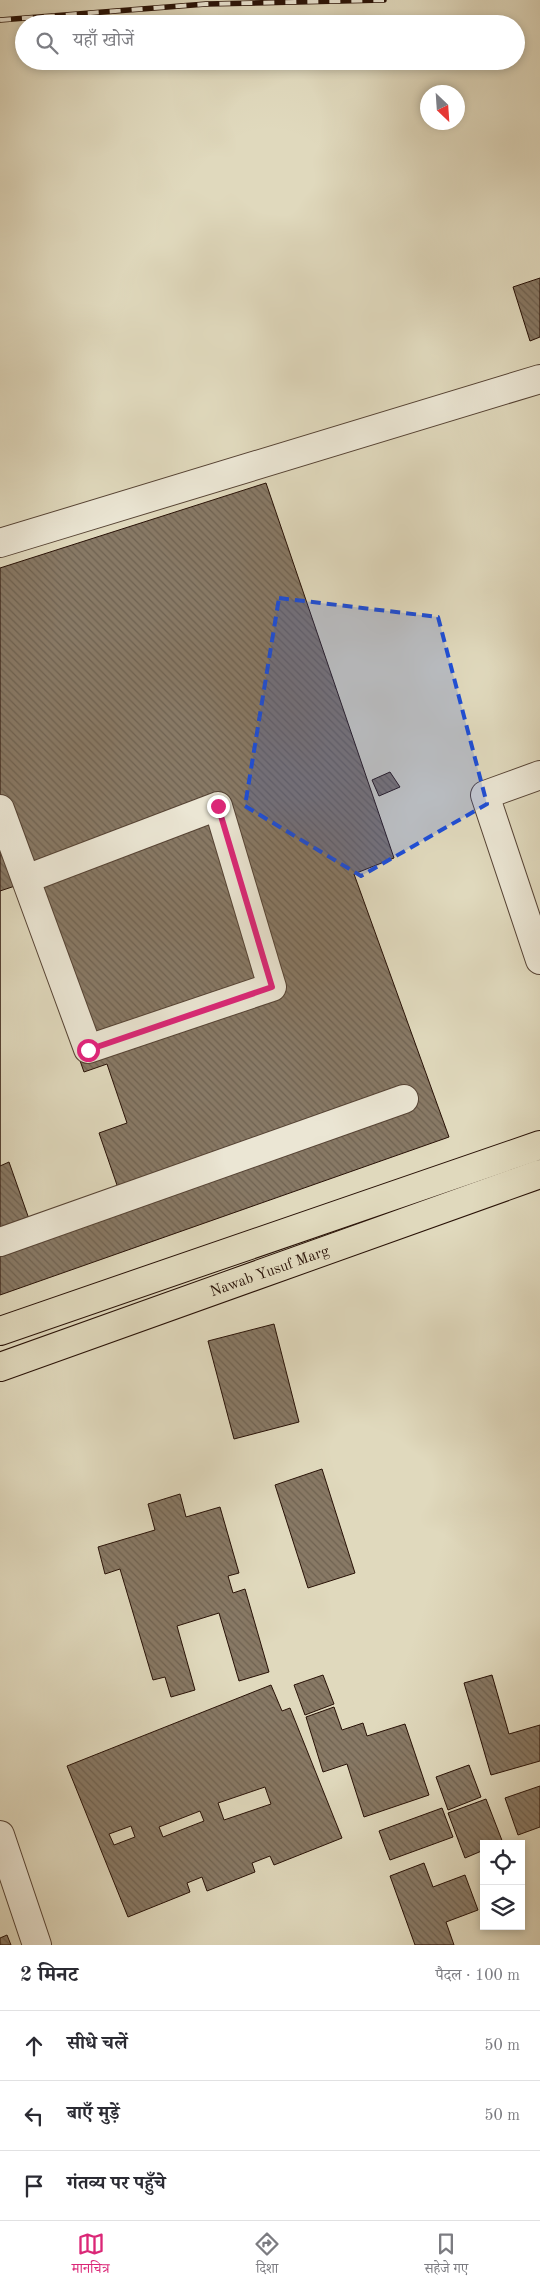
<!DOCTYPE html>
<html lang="hi">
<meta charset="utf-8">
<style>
body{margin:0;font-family:"Old Standard TT","Noto Serif Devanagari",serif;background:#f2f2f3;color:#2b2b33}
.controls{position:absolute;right:15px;bottom:15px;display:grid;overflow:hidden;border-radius:0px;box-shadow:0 2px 8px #0003}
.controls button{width:45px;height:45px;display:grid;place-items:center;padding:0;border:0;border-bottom:1px solid #e1e1e2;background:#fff;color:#2b2b33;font:25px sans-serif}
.compass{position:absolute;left:420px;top:85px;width:45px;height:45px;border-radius:50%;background:#fff;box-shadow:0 2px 8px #0003;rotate:155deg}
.stop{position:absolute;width:15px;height:15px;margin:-11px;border:4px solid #db2777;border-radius:50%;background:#fff}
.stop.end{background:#db2777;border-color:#fff;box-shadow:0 1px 5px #0008}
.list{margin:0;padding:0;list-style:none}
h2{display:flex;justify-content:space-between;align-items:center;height:65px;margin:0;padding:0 20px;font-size:21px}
h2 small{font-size:16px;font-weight:400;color:#7c7c81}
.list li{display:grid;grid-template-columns:32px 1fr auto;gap:15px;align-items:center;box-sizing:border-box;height:70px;padding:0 20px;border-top:1px solid #e1e1e2}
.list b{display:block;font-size:19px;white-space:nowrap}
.list em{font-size:16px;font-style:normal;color:#7c7c81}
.icon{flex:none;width:28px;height:28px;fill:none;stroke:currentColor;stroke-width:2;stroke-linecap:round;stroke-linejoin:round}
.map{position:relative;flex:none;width:540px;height:1945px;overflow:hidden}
.search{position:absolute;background:#fff;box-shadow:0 2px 8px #0003;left:15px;right:15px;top:15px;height:55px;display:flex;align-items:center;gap:12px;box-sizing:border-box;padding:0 18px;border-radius:28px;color:#7c7c81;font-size:19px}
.sheet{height:275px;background:#fff}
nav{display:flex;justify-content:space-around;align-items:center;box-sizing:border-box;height:70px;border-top:1px solid #e1e1e2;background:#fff;font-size:14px;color:#7c7c81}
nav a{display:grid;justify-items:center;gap:2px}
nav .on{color:#db2777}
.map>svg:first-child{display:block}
.building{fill:url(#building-back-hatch);stroke:#281106;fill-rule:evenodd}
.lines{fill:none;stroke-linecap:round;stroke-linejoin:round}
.minor-casing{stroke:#564334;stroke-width:30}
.major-casing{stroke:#281106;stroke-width:30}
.minor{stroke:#ebe6d4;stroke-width:28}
.major{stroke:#e0d9bd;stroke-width:28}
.rail-casing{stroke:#281106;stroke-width:5.5}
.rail{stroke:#ebe6d4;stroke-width:4;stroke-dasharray:11;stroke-linecap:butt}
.route{stroke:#db2777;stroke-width:6}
.marked{fill:#1d4ed8;fill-opacity:0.2;stroke:#1d4ed8;stroke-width:4;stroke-dasharray:10 6;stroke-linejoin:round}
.labels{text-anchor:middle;stroke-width:4;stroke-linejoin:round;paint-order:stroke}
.street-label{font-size:15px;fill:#281106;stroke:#ebe6d4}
</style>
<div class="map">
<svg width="540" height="1945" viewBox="0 0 540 1945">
<defs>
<pattern id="building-back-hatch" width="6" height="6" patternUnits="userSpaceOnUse" patternTransform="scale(1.25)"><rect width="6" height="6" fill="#887965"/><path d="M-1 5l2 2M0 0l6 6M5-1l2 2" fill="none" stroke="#6f6251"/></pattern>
</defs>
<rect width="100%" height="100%" fill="#e0d9bd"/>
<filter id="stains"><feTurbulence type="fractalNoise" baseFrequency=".004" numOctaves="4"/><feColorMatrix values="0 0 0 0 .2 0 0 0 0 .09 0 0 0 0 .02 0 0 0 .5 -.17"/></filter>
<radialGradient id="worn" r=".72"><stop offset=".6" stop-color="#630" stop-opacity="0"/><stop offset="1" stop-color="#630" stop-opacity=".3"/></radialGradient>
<!-- building -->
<path class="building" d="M 540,278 L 540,337 L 530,341 L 513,287 Z
M 266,483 L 394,858 L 354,874 L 449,1137 L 0,1295 L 0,568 Z
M 390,772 L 400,787 L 379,796 L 372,780 Z
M 18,885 L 84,1072 L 107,1064 L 127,1123 L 99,1133 L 118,1188 L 29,1219 L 9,1162 L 0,1166 L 0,891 Z
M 274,1324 L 299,1422 L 234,1439 L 208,1341 Z
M 322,1469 L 355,1573 L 308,1588 L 275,1485 Z
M 180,1494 L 186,1517 L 220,1507 L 239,1573 L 228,1576 L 233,1593 L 245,1589 L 269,1672 L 239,1681 L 219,1613 L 177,1626 L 195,1690 L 171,1697 L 165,1677 L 153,1680 L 120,1569 L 105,1574 L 98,1547 L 155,1530 L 148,1504 Z
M 323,1675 L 334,1704 L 305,1715 L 294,1685 Z
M 492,1675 L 509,1734 L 540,1725 L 540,1761 L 491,1775 L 464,1683 Z
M 271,1685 L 282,1711 L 290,1708 L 342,1838 L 274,1865 L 270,1856 L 252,1863 L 255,1872 L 207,1891 L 202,1877 L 187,1883 L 190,1892 L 128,1917 L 67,1766 ZM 265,1787 L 271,1804 L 224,1820 L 218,1803 ZM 200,1811 L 204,1821 L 163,1837 L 159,1827 ZM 131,1826 L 135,1837 L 114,1845 L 109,1834 Z
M 334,1707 L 342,1730 L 363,1723 L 367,1736 L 405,1724 L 429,1795 L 364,1817 L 347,1764 L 323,1772 L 306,1717 Z
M 469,1765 L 481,1797 L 448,1810 L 436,1777 Z
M 540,1786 L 540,1827 L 518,1835 L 505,1798 Z
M 486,1799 L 503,1843 L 484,1844 L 484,1850 L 465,1858 L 448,1813 Z
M 442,1808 L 453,1837 L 390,1860 L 379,1831 Z
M 424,1863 L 433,1887 L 465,1875 L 478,1910 L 446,1922 L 454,1945 L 415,1945 L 390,1876 Z
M 7,1935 L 11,1945 L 0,1945 L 0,1938 Z"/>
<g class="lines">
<defs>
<path id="minor" d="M 0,543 L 540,379
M 540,775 L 485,795 L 540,960
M 0,809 L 88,1049 L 272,987 L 218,806 L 26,879
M 0,1242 L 404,1099
M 0,1835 L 37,1945"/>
<g id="major">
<path d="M 0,1331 L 540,1145"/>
<path id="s1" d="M 0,1367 L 540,1174"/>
</g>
</defs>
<!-- minor casing -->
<use href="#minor" class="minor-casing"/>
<!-- major casing -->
<use href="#major" class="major-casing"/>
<!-- minor -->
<use href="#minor" class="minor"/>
<!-- major -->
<use href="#major" class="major"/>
<defs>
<path id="rail" d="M 0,20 L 206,4 L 384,0"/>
</defs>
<!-- rail casing -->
<use href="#rail" class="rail-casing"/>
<!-- rail -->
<use href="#rail" class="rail"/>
</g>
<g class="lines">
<!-- route -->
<path class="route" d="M 88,1050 L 272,987 L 218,806"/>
</g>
<!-- marked area -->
<path class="marked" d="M 279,598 L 438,617 L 487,804 L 361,876 L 245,806 Z"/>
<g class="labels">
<!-- street labels -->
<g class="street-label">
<text dy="5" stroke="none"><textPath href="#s1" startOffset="286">Nawab Yusuf Marg</textPath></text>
</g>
</g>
<rect width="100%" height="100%" filter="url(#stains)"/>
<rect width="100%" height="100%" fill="url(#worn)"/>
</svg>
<div class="controls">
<button><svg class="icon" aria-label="locate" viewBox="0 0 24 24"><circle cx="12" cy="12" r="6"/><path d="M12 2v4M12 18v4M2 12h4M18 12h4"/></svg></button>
<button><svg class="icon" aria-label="layers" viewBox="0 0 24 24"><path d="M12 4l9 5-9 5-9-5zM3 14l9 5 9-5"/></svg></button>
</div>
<svg class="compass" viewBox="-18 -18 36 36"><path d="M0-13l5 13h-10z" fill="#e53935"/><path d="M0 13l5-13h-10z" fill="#7c7c81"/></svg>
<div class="stop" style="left:88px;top:1050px"></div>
<div class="stop end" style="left:218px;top:806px"></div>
<div class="search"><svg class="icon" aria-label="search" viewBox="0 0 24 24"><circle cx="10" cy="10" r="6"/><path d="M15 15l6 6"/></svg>यहाँ खोजें</div>
</div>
<section class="sheet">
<h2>2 मिनट<small>पैदल · 100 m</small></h2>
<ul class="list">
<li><svg class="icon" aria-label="ahead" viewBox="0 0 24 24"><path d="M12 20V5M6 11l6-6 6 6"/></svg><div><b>सीधे चलें</b></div><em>50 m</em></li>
<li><svg class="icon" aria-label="left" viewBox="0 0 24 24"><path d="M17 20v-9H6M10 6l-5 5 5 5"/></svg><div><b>बाएँ मुड़ें</b></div><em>50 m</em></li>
<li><svg class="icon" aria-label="arrive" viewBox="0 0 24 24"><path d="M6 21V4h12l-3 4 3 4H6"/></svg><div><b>गंतव्य पर पहुँचे</b></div></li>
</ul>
</section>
<nav>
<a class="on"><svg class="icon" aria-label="map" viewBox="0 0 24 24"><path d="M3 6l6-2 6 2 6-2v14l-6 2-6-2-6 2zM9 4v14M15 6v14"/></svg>मानचित्र</a>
<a><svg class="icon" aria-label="directions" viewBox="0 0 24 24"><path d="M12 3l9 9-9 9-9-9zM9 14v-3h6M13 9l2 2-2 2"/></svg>दिशा</a>
<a><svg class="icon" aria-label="saved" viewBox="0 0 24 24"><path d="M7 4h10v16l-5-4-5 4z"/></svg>सहेजे गए</a>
</nav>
